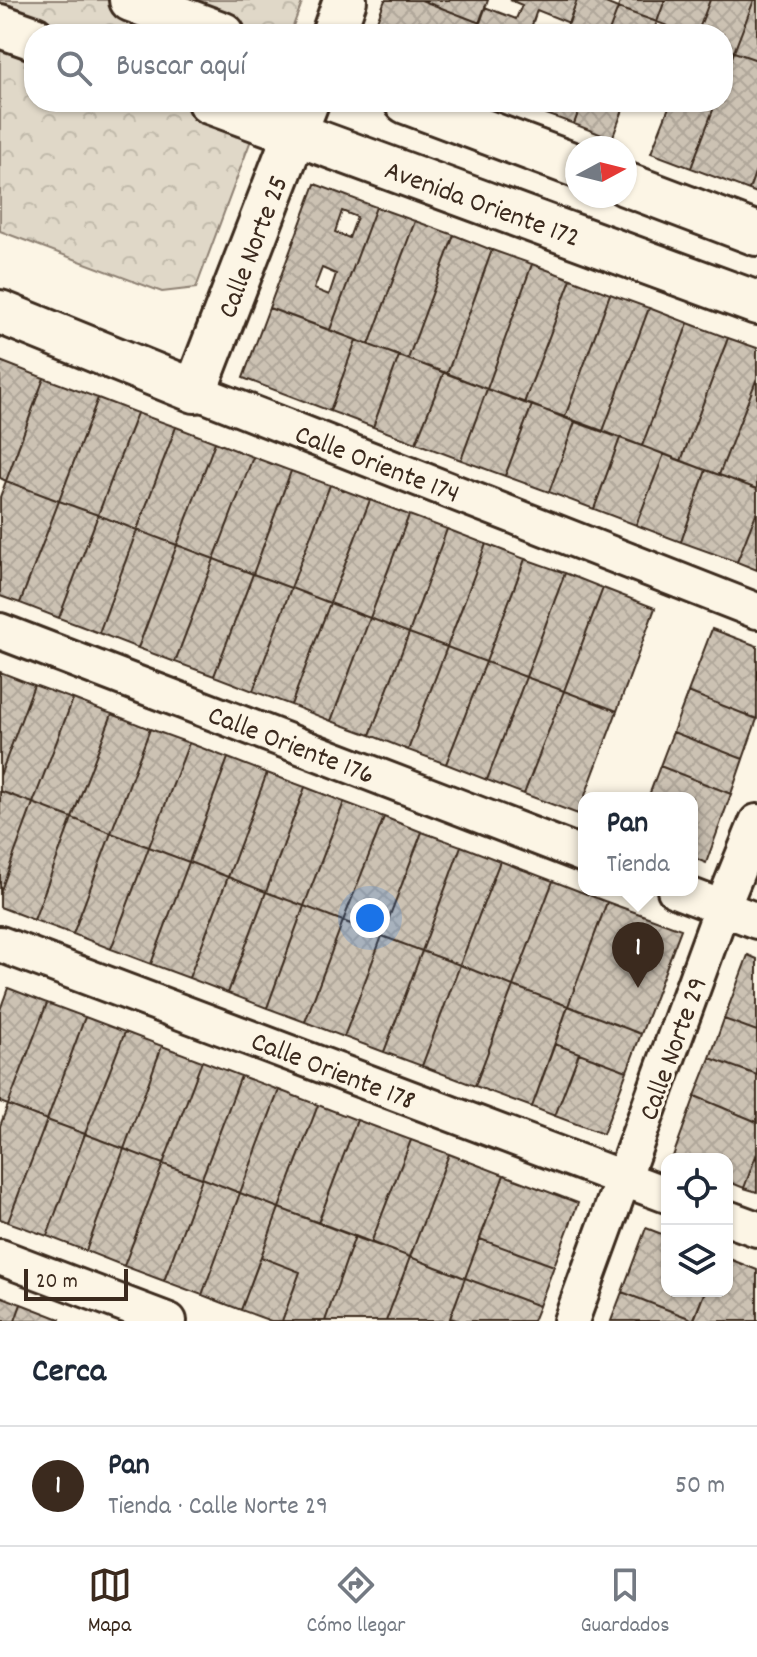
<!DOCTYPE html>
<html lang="es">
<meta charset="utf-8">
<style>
body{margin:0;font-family:Dekko,sans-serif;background:#f6f6f7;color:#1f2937}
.controls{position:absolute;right:24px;bottom:24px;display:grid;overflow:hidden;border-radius:16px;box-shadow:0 2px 6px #0004}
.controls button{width:72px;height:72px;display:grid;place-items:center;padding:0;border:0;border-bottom:2px solid #e0e1e3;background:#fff;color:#1f2937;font:40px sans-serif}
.compass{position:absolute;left:565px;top:136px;width:72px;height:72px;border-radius:50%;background:#fff;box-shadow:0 2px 6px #0004;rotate:83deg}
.scale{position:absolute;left:24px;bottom:20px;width:104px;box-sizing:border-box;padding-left:8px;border:4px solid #3b2a1e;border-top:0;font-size:22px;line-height:28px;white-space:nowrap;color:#3b2a1e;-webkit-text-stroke:6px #fcf5e5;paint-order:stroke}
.you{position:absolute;left:370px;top:918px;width:28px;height:28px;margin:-20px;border:6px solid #fff;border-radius:50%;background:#1a73e8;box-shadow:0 0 0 12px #1a73e833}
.badge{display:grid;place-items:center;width:52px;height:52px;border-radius:50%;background:#3b2a1e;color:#fff;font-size:26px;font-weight:700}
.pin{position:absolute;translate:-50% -66px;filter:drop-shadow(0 2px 4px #0008)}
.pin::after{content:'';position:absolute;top:42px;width:28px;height:24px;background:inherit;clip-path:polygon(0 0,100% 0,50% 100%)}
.popup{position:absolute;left:578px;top:792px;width:120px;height:104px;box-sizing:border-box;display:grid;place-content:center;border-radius:16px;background:#fff;filter:drop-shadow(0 2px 6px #0005);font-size:26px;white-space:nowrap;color:#747a83}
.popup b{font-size:30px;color:#1f2937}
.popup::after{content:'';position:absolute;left:50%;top:100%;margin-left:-16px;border:16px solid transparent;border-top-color:#fff}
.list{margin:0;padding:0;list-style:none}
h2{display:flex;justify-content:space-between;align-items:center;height:104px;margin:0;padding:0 32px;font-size:34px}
h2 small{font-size:26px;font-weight:400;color:#747a83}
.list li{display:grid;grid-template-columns:52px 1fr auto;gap:24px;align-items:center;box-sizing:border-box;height:120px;padding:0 32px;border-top:2px solid #e0e1e3}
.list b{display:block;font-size:30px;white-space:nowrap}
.list p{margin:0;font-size:26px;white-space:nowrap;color:#747a83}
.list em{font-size:26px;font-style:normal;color:#747a83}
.icon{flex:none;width:44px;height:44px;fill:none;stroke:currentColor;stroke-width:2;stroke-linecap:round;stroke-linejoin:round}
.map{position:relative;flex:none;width:757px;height:1321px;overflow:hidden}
.search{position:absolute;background:#fff;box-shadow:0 2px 6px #0004;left:24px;right:24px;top:24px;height:88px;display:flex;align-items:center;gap:20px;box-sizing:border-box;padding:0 28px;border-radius:32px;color:#747a83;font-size:30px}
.sheet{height:224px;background:#fff}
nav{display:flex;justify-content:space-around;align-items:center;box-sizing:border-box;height:112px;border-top:2px solid #e0e1e3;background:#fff;font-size:22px;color:#747a83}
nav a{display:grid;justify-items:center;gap:4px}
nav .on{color:#3b2a1e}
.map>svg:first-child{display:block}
.park{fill:url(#park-crowns);stroke:#8e8173;stroke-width:2}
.building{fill:url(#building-cross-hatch);stroke:#3b2a1e;stroke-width:2;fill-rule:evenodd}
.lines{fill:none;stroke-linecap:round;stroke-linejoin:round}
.minor-casing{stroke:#3b2a1e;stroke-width:40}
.tertiary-casing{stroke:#3b2a1e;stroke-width:48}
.minor{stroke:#fcf5e5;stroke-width:34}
.tertiary{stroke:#fcf5e5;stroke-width:42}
.labels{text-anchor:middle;stroke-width:6;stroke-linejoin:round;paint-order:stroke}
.street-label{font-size:28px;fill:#3b2a1e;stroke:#fcf5e5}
</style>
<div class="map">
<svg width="757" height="1321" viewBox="0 0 757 1321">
<defs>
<pattern id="park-crowns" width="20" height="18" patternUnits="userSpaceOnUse" patternTransform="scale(2)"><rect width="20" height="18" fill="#e0d8c8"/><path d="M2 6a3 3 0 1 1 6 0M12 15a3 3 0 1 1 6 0" fill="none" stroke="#c1baab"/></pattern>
<pattern id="building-cross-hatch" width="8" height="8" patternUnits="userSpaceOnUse" patternTransform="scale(2)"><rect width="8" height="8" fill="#ccc2b3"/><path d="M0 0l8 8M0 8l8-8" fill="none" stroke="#b0a79a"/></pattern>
</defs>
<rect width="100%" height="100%" fill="#fcf5e5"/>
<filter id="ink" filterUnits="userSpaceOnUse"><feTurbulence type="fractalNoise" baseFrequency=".0125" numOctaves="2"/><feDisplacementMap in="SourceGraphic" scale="16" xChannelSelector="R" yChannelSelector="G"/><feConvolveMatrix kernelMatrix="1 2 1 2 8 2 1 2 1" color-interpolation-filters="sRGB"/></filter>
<g filter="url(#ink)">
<!-- park -->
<path class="park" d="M 0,0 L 303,0 L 290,34 L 34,34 L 34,102 L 265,102 L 196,288 L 162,292 L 0,231 Z"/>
<!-- building -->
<path class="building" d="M 385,0 L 421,0 L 480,23 L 475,34 L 372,34 Z
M 421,0 L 488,0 L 480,23 Z
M 510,0 L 577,0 L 569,23 L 537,10 L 532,25 L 555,34 L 475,34 L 485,7 L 516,19 L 522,5 Z
M 577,0 L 598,0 L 618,8 L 608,34 L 564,34 Z
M 621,0 L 665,0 L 657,22 L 618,8 Z
M 665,0 L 710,0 L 697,34 L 687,34 L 657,22 Z
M 710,0 L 754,0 L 734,52 L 723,47 L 723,34 L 697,34 Z
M 754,0 L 757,0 L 757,60 L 734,52 Z
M 618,8 L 657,22 L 652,34 L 608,34 Z
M 723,47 L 734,52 L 723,82 Z
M 734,52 L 757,60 L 757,167 L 749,190 L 691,168 L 716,102 L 723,102 L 723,82 Z
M 538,102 L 582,102 L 574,124 L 535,110 Z
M 582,102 L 626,102 L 612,139 L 574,124 Z
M 671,102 L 716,102 L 691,168 L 651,153 Z
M 757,167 L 757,193 L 749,190 Z
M 315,184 L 376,207 L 330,330 L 269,308 ZM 342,211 L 357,217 L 349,238 L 335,232 ZM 322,268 L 336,274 L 329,295 L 314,289 Z
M 376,207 L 415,221 L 369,345 L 330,330 Z
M 415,221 L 454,235 L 408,359 L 369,345 Z
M 454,235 L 492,250 L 447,374 L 408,359 Z
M 492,250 L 532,264 L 487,389 L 447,374 Z
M 532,264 L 571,279 L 524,403 L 487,389 Z
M 571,279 L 610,294 L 565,417 L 524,403 Z
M 610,294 L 649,308 L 603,431 L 565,417 Z
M 269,308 L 356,340 L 330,411 L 243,378 Z
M 649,308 L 688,323 L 642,446 L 603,431 Z
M 688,323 L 728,338 L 681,461 L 642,446 Z
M 728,338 L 757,348 L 757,378 L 719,475 L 681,461 Z
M 356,340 L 399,356 L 373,427 L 330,411 Z
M 399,356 L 444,372 L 416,443 L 373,427 Z
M 0,361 L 44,378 L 6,481 L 0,478 Z
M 444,372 L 487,389 L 461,460 L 416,443 Z
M 44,378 L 98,398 L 59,501 L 6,481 Z
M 757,378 L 757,489 L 719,475 Z
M 487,389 L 532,405 L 505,476 L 461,460 Z
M 98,398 L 137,413 L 98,515 L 59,501 Z
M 532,405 L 575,422 L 549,492 L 505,476 Z
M 137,413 L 176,427 L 137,530 L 98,515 Z
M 575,422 L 620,438 L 594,509 L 549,492 Z
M 176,427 L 215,442 L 177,545 L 137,530 Z
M 620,438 L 664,454 L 636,525 L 594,509 Z
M 215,442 L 253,457 L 214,559 L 177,545 Z
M 664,454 L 706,470 L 681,542 L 636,525 Z
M 253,457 L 291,471 L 253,574 L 214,559 Z
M 706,470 L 757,489 L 757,511 L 737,562 L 681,542 Z
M 291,471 L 330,485 L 291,588 L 253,574 Z
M 6,481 L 59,501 L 20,603 L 0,596 L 0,497 Z
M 330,485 L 370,500 L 330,603 L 291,588 Z
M 370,500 L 409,515 L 370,618 L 330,603 Z
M 59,501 L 98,515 L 59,618 L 20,603 Z
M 757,511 L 757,570 L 737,562 Z
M 98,515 L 137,530 L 99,633 L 59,618 Z
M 409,515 L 447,529 L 409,633 L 370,618 Z
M 447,529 L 486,544 L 447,647 L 409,633 Z
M 137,530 L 177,545 L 138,648 L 99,633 Z
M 486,544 L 525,559 L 486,662 L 447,647 Z
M 177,545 L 214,559 L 175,662 L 138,648 Z
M 214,559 L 253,574 L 214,676 L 175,662 Z
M 525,559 L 565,573 L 526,677 L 486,662 Z
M 565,573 L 603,588 L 564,691 L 526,677 Z
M 253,574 L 291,588 L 253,691 L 214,676 Z
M 291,588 L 330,603 L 291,705 L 253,691 Z
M 603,588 L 655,608 L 617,711 L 564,691 Z
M 330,603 L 370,618 L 331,721 L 291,705 Z
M 370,618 L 409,633 L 370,735 L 331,721 Z
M 712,629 L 757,646 L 757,719 L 688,692 Z
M 409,633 L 447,647 L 408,750 L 370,735 Z
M 447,647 L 486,662 L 446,764 L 408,750 Z
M 486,662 L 526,677 L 487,780 L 446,764 Z
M 0,672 L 34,685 L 0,776 Z
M 526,677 L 564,691 L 524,794 L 487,780 Z
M 34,685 L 73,699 L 33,803 L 0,791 L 0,776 Z
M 564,691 L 617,711 L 578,814 L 524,794 Z
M 688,692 L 757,719 L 743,759 L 673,732 Z
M 73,699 L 112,714 L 72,818 L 33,803 Z
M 112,714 L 150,729 L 111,833 L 72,818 Z
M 150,729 L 189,743 L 149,847 L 111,833 Z
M 673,732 L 743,759 L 731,794 L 660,766 Z
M 189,743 L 228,758 L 189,862 L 149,847 Z
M 228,758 L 267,773 L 228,877 L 189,862 Z
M 660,766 L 731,794 L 706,863 L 692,857 L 692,798 L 648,798 Z
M 267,773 L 305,787 L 266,892 L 228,877 Z
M 305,787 L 344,802 L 304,906 L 266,892 Z
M 0,791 L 33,803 L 0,893 Z
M 344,802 L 384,817 L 343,921 L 304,906 Z
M 33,803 L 72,818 L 34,920 L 0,907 L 0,893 Z
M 384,817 L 422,832 L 382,936 L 343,921 Z
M 72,818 L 111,833 L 73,934 L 34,920 Z
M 422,832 L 461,846 L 422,951 L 382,936 Z
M 111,833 L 149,847 L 111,949 L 73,934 Z
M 461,846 L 500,861 L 460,965 L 422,951 Z
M 149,847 L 189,862 L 151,964 L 111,949 Z
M 500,861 L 553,881 L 513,986 L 460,965 Z
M 189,862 L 228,877 L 189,978 L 151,964 Z
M 228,877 L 266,892 L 228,993 L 189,978 Z
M 553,881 L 607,902 L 568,1006 L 513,986 Z
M 266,892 L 304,906 L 267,1008 L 228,993 Z
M 607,902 L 681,929 L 641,1034 L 568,1006 Z
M 304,906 L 343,921 L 305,1022 L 267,1008 Z
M 343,921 L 382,936 L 344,1037 L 305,1022 Z
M 382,936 L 422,951 L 384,1052 L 344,1037 Z
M 422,951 L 460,965 L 422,1066 L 384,1052 Z
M 748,955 L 757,959 L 757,1031 L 724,1019 Z
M 460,965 L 513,986 L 475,1086 L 422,1066 Z
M 513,986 L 568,1006 L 532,1107 L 475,1086 Z
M 8,988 L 47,1003 L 8,1105 L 0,1102 L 0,1010 Z
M 47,1003 L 85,1017 L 47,1120 L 8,1105 Z
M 568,1006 L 641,1034 L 627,1071 L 555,1044 Z
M 85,1017 L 125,1032 L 85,1134 L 47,1120 Z
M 724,1019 L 757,1031 L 757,1075 L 710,1058 Z
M 125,1032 L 162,1046 L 124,1149 L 85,1134 Z
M 555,1044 L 579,1053 L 555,1116 L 532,1107 Z
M 162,1046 L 202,1061 L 163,1164 L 124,1149 Z
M 579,1053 L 627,1071 L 603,1134 L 555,1116 Z
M 710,1058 L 757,1075 L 757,1122 L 695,1096 Z
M 202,1061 L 241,1076 L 202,1178 L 163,1164 Z
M 241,1076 L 279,1090 L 240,1193 L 202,1178 Z
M 279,1090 L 318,1105 L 279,1208 L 240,1193 Z
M 695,1096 L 757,1122 L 757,1153 L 744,1188 L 727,1181 L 727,1159 L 672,1159 Z
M 8,1105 L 47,1120 L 8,1222 L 0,1219 L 0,1126 Z
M 318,1105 L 357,1120 L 318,1223 L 279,1208 Z
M 47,1120 L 85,1134 L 47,1236 L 8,1222 Z
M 357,1120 L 411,1140 L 371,1243 L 318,1223 Z
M 85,1134 L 124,1149 L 86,1251 L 47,1236 Z
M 411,1140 L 449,1154 L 410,1257 L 371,1243 Z
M 124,1149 L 163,1164 L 124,1266 L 86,1251 Z
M 757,1153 L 757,1192 L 744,1188 Z
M 449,1154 L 504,1175 L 465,1278 L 410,1257 Z
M 163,1164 L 202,1178 L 164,1281 L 124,1266 Z
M 504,1175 L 578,1203 L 554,1266 L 480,1239 Z
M 202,1178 L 240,1193 L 202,1295 L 164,1281 Z
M 240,1193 L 279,1208 L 241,1310 L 202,1295 Z
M 279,1208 L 355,1236 L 325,1321 L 282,1321 L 300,1272 L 261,1257 Z
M 646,1228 L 667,1236 L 667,1291 L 705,1291 L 694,1320 L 622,1292 Z
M 355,1236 L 410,1257 L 386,1321 L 325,1321 Z
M 480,1239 L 554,1266 L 539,1306 L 465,1278 Z
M 261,1257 L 300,1272 L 282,1321 L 271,1321 L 241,1310 Z
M 410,1257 L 465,1278 L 449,1321 L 386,1321 Z
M 727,1258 L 757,1270 L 757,1321 L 693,1321 L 705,1291 L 727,1291 Z
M 465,1278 L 539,1306 L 533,1321 L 460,1321 L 450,1318 Z
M 622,1292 L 694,1320 L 693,1321 L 611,1321 Z
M 0,1296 L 21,1304 L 15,1321 L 0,1321 Z
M 21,1304 L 60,1319 L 59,1321 L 15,1321 Z"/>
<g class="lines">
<defs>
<path id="minor" d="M 195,391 L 757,611
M 0,631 L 584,855
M 675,890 L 757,921
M 0,944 L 667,1195
M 727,1218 L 757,1229
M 0,1257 L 169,1321
M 571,1321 L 722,908 L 757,822"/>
<path id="tertiary" d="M 131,0 L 223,34
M 0,26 L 34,38
M 333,34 L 345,0
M 209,102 L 757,303
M 406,102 L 577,166
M 625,184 L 757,234
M 0,312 L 195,391 L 307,102"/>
</defs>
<!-- minor casing -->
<use href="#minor" class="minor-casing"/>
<!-- tertiary casing -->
<use href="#tertiary" class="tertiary-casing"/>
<!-- minor -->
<use href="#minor" class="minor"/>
<!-- tertiary -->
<use href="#tertiary" class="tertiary"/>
</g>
</g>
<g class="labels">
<!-- street labels -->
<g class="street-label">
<text transform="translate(483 202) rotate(20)" y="10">Avenida Oriente 172</text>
<text transform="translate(251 246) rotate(-69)" y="10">Calle Norte 25</text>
<text transform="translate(378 462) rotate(21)" y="10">Calle Oriente 174</text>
<text transform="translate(292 743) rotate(21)" y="10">Calle Oriente 176</text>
<text transform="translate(671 1048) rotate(-70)" y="10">Calle Norte 29</text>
<text transform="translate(334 1069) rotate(21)" y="10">Calle Oriente 178</text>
</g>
</g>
</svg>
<div class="controls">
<button><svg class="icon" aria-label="locate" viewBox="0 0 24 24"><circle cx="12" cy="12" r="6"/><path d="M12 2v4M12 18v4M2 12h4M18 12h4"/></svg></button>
<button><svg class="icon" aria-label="layers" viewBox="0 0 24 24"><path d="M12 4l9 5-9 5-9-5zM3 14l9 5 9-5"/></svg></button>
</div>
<svg class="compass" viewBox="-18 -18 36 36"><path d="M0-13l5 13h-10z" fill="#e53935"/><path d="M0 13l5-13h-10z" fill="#747a83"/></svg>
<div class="scale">20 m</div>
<div class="you"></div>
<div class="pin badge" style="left:638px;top:988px">1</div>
<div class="popup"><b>Pan</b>Tienda</div>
<div class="search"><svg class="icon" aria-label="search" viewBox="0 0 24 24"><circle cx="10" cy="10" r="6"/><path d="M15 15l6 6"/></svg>Buscar aquí</div>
</div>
<section class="sheet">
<h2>Cerca<small></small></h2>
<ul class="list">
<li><span class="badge">1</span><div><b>Pan</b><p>Tienda · Calle Norte 29</p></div><em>50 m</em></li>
</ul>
</section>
<nav>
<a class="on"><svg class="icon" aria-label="map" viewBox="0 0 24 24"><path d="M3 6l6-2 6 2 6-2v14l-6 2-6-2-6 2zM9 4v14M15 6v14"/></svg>Mapa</a>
<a><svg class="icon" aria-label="directions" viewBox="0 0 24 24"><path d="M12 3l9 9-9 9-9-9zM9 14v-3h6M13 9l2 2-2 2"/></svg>Cómo llegar</a>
<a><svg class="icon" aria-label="saved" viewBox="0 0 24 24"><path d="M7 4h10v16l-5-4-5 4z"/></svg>Guardados</a>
</nav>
